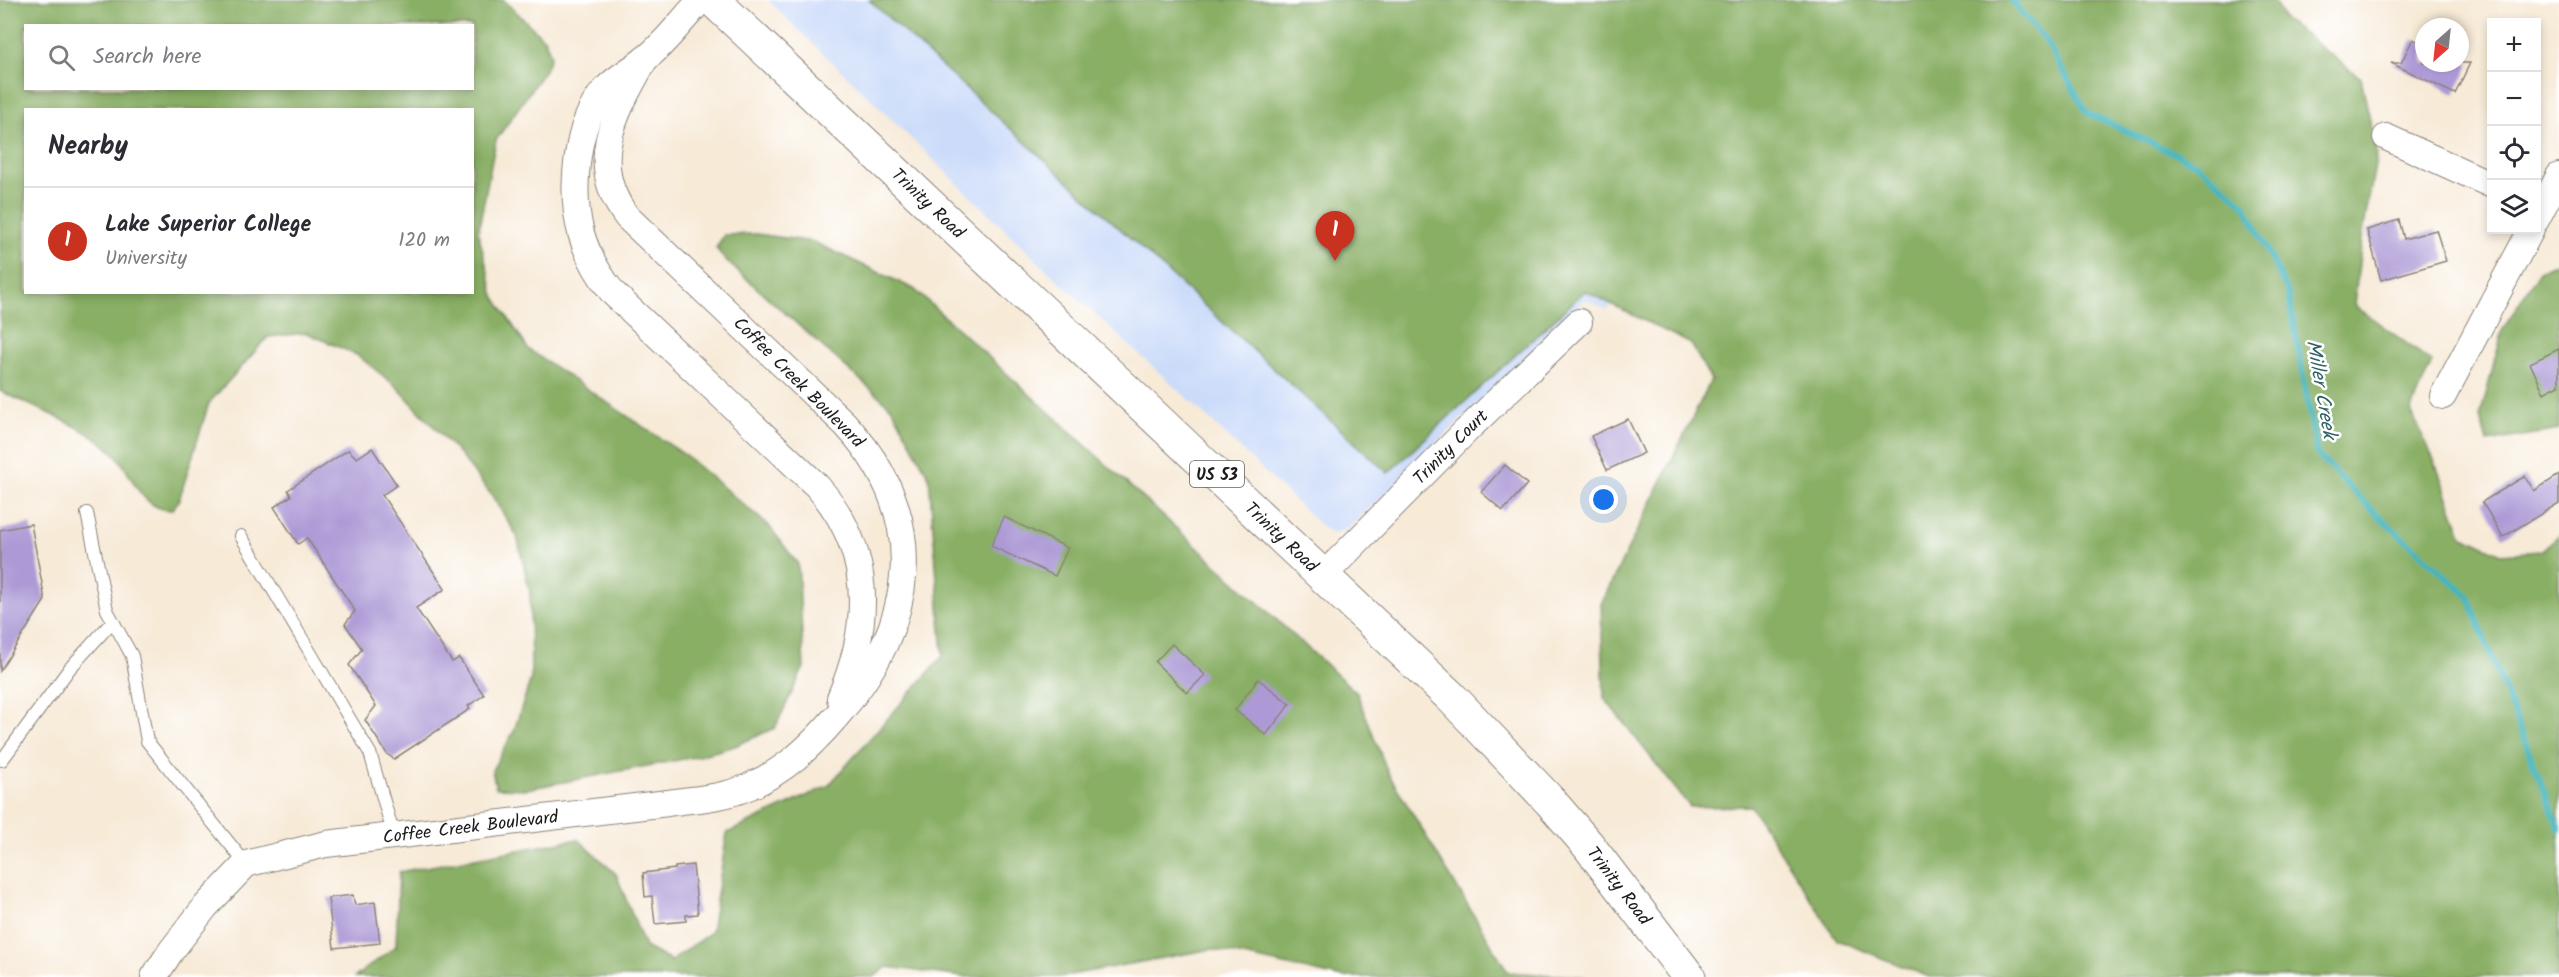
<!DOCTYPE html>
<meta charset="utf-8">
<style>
body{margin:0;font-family:Kalam,sans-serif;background:#f7f7f7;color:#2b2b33}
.controls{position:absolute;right:18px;top:18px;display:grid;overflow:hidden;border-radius:0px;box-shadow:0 3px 9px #0003}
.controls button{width:54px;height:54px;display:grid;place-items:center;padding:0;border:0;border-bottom:2px solid #e1e1e2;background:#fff;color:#2b2b33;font:30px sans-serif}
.compass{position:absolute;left:2415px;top:18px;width:54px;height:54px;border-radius:50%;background:#fff;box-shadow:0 3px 9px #0003;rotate:207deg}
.you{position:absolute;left:1604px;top:500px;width:21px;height:21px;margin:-15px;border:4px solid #fff;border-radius:50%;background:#1a73e8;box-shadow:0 0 0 9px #1a73e833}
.badge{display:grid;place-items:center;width:39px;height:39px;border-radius:50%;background:#c8321e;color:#fff;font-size:20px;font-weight:700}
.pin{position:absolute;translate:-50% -50px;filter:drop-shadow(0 2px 3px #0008)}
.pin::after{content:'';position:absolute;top:32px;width:21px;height:18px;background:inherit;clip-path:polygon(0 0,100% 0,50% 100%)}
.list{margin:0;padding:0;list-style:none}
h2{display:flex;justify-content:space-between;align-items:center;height:78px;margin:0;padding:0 24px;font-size:26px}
h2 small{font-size:20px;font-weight:400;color:#7c7c81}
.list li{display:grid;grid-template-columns:39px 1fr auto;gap:18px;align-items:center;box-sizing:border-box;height:108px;padding:0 24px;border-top:2px solid #e1e1e2}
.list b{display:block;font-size:22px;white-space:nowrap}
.list p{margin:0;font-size:20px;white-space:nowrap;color:#7c7c81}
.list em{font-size:20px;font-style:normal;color:#7c7c81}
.icon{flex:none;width:33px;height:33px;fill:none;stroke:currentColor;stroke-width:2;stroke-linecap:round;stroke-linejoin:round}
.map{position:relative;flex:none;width:2559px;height:977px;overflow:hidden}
.search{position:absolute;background:#fff;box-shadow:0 3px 9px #0003;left:24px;top:24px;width:450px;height:66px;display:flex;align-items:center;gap:15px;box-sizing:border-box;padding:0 21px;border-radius:0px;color:#7c7c81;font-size:22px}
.panel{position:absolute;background:#fff;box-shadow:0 3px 9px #0003;left:24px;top:108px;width:450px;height:186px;border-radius:0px}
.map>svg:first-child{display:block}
.built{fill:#cbdbf9}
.forest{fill:#89af65;stroke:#526640;stroke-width:1.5;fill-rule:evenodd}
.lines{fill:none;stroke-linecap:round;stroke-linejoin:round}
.stream{stroke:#45b5bd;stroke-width:6}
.building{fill:#ac99d5}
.lane-casing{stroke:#8a837a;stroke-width:14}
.street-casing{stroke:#8a837a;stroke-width:28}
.highway-casing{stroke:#8a837a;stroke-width:35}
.lane{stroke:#fff;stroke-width:12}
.street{stroke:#fff;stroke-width:26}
.highway{stroke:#fff;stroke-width:33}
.labels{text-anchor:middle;stroke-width:5;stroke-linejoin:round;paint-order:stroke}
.shield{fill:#fff;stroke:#606060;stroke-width:1.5}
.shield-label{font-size:16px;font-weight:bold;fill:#1c1c1c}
.street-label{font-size:18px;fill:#1c1c1c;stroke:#fff}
.water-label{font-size:20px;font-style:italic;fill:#2e6164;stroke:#fff}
</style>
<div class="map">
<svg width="2559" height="977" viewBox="0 0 2559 977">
<rect width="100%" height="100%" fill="#fff"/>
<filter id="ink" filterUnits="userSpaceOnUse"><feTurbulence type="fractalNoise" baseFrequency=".0167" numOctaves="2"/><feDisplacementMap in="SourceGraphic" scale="12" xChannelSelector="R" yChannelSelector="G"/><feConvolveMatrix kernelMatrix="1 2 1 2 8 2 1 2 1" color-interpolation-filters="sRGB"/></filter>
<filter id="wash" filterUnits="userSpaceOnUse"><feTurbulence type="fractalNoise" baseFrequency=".008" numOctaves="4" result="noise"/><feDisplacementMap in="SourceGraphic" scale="24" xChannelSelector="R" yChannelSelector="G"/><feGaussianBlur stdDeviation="1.35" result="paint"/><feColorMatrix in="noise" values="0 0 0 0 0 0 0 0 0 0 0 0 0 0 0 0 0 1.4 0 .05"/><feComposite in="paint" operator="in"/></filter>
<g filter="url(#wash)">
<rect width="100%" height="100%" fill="#f7ead7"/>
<!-- built -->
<path class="built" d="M 768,0 L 1769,0 L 1608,310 L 1585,299 L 1367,511 L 1348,529 L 1334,534 L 1322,527 L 1187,398 L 1051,274 Z"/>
<!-- forest -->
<path class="forest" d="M 0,0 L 504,0 L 545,40 L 551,56 L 545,70 L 496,140 L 478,232 L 494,296 L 528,349 L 685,455 L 769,526 L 798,564 L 804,667 L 775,728 L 735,746 L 699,756 L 527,789 L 496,788 L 492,770 L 514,731 L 531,678 L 530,593 L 517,536 L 493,497 L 459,454 L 397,387 L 357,355 L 307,333 L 268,337 L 209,403 L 179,500 L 172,510 C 138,510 133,472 113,452 C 87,427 33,407 0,391 ZM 26,26 L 472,26 L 472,88 L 26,88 ZM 26,110 L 472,110 L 472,292 L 26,292 Z
M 869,0 L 2274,0 L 2284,19 L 2361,78 L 2377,154 L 2362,238 L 2354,305 L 2432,362 L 2411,411 L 2434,460 L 2462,535 L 2501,554 L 2541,551 L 2559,535 L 2559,977 L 1929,977 L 1837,940 L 1751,806 L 1690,807 L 1604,698 L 1601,604 L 1711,380 L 1691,344 L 1585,291 L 1388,473 Z
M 757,234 L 814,242 L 914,289 L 1357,693 L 1388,773 L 1508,972 L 1585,977 L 1339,977 L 1212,949 L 1059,977 L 963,977 L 887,967 L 874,977 L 355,977 L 396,946 L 399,872 L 578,839 L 616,874 L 645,947 L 671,961 L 711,932 L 727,833 L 828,786 L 943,656 L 929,477 L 892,408 L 724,259 L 716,248 L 724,235 Z
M 2559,262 L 2559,430 L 2487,442 L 2480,417 L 2503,329 L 2539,271 Z"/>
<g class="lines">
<!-- stream -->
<path class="stream" d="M 2011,0 L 2046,41 L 2087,113 L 2197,164 L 2245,205 L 2288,292 L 2317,454 L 2371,509 L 2468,596 L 2559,829"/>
</g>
<g id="blocks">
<!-- building -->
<path class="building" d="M 2413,39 L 2424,45 L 2424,63 L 2470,63 L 2455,94 L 2391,63 L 2401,63 Z
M 2399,220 L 2404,239 L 2436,230 L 2446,261 L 2381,280 L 2367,230 Z
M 2559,349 L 2559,385 L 2544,393 L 2530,363 Z
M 1628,419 L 1644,453 L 1607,470 L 1591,436 Z
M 372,448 L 397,485 L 382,495 L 445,589 L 416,608 L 452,662 L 459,658 L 484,695 L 468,706 L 470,709 L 394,759 L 387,754 L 365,720 L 376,706 L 349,665 L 362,649 L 345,624 L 355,611 L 307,538 L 298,544 L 274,507 L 291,496 L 288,490 L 348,450 L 357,458 Z
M 1505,465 L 1527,484 L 1503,511 L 1481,492 Z
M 2559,475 L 2559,503 L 2503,537 L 2482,502 L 2525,476 L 2534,491 Z
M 1004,517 L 1068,548 L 1055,576 L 991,546 Z
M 31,524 L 45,600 L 0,671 L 0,530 Z
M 1172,644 L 1205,675 L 1187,693 L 1155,662 Z
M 1258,679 L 1290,704 L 1266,735 L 1235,710 Z
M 693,865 L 698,914 L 686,915 L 686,921 L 655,924 L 652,896 L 645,897 L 643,873 L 675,869 L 675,867 Z
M 353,895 L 355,905 L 375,902 L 380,943 L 334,948 L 328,898 Z"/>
</g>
</g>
<g filter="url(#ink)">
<use href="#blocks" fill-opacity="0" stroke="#8a837a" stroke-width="1.5"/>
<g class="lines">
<defs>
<path id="lane" d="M 87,513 L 107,610 L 132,656 L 147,741 L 246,864
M 241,536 L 370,753 L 394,836
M 2,760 L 70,668 L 113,621"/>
<g id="street">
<path d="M 701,0 C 682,20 665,44 644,60 C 630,71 615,78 604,91 C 575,124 570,192 581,233 C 587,255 599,275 613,293 L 817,486 C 873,549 872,623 840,698"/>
<path d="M 2386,137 L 2492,185"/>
<path d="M 2536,220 L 2559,176"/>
<path d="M 2443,396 L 2531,230"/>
<path id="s1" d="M 1324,575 L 1466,431 L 1579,322"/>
<path id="s2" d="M 154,977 L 171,951 L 206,906 L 246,864 L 326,844 L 668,803 C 694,799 723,798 748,787 C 785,771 810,747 836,717 C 917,625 932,518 845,424 L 627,217 C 585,162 616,111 645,59"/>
</g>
<g id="highway">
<path id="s3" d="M 713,0 L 1451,697 L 1550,801 L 1588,845 L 1689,977"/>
</g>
</defs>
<!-- lane casing -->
<use href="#lane" class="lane-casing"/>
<!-- street casing -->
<use href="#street" class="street-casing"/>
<!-- highway casing -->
<use href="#highway" class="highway-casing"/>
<!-- lane -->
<use href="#lane" class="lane"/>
<!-- street -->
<use href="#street" class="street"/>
<!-- highway -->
<use href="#highway" class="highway"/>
</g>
</g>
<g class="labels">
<!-- shield labels -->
<rect class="shield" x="1190" y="461" width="54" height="26" rx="4.5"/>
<g class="shield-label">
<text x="1217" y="480">US 53</text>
</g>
<!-- street labels -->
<g class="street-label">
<text dy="6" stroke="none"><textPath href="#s3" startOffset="296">Trinity Road</textPath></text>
<text transform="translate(799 382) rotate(45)" y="6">Coffee Creek Boulevard</text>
<text dy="6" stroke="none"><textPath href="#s1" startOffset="180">Trinity Court</textPath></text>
<text dy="6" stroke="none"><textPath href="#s3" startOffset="782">Trinity Road</textPath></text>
<text dy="6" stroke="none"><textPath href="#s2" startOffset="374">Coffee Creek Boulevard</textPath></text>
<text dy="6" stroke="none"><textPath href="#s3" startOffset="1268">Trinity Road</textPath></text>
</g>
<!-- water labels -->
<g class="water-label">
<text transform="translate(2322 389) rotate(80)" y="7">Miller Creek</text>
</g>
</g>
</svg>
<div class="controls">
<button>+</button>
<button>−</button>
<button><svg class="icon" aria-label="locate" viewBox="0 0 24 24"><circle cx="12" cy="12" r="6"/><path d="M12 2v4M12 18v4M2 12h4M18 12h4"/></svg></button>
<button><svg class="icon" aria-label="layers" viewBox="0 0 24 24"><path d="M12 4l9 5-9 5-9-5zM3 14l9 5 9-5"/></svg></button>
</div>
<svg class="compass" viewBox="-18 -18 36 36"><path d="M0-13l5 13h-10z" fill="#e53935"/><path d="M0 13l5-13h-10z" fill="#7c7c81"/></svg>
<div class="you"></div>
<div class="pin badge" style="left:1335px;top:261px">1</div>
<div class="search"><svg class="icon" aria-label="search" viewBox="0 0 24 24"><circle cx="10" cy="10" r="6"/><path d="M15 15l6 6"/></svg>Search here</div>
<section class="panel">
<h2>Nearby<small></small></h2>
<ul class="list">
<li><span class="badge">1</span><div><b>Lake Superior College</b><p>University</p></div><em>120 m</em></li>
</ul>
</section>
</div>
